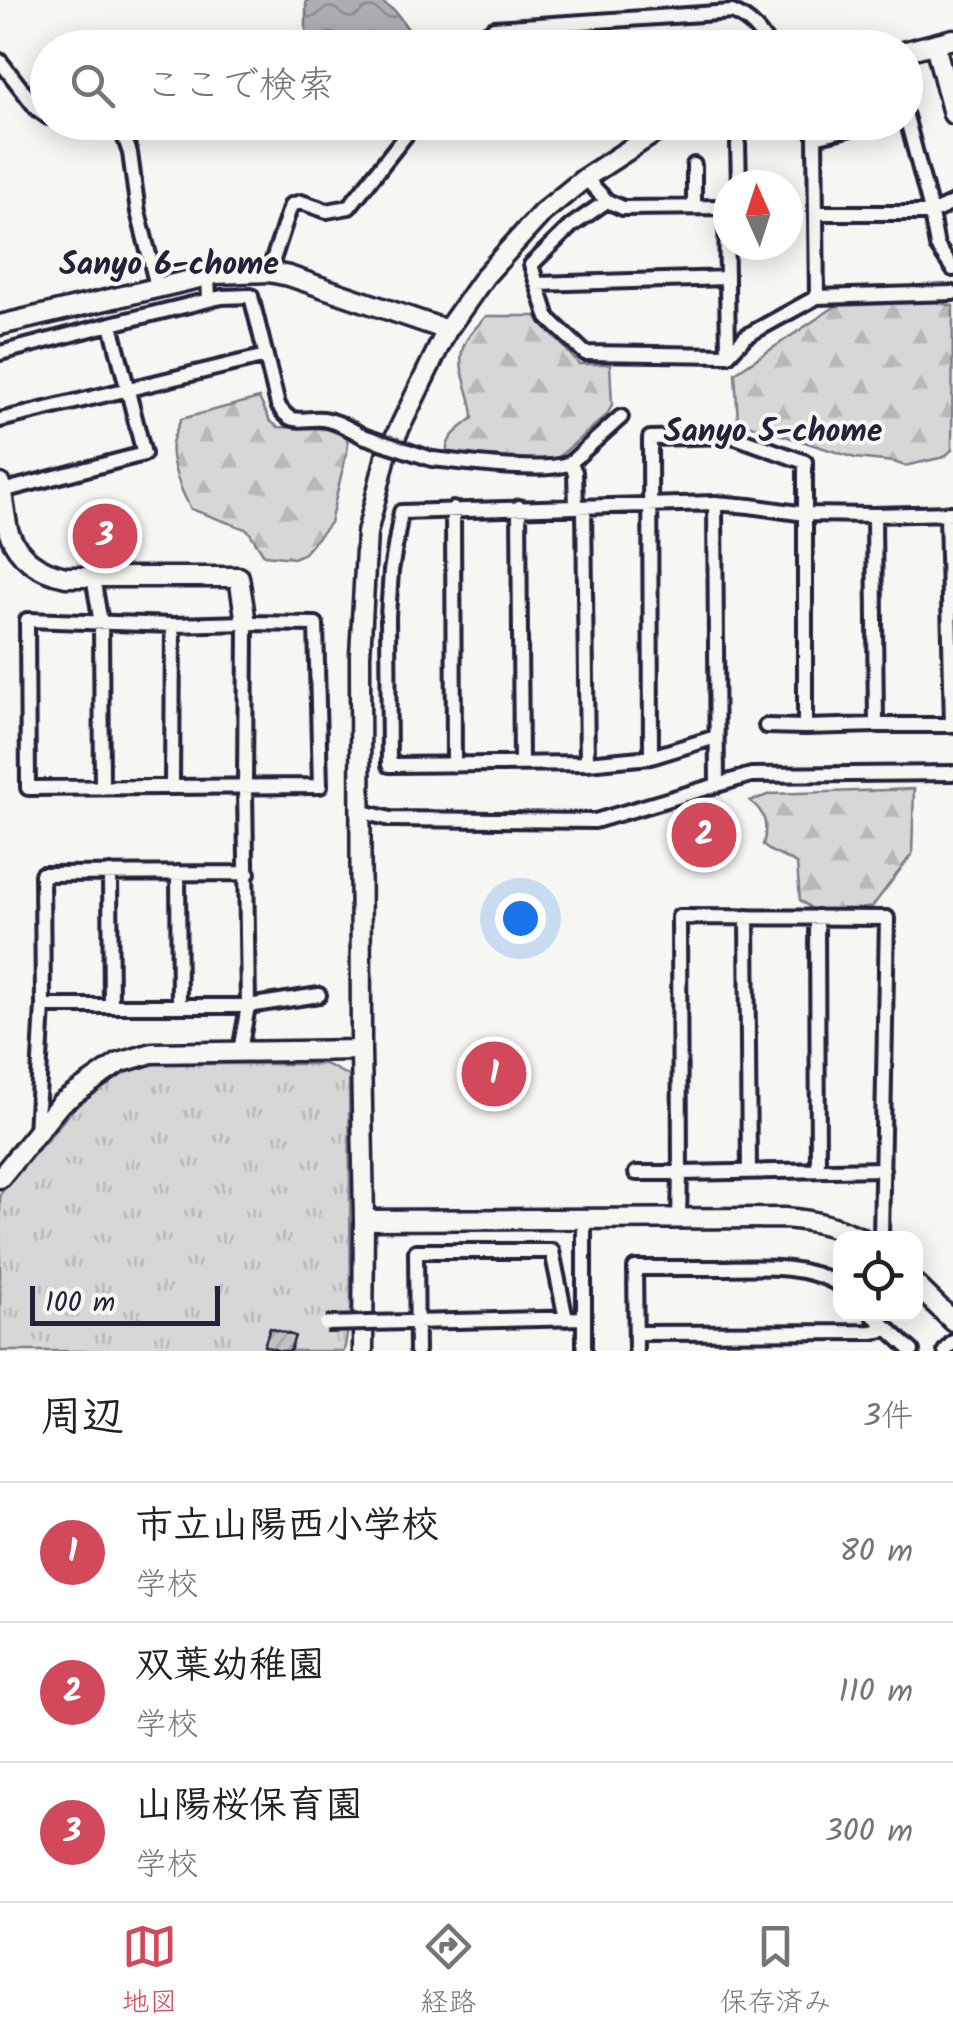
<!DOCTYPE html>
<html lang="ja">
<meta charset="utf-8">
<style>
body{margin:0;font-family:Kalam,"Klee One",sans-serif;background:#f6f6f6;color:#222}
.controls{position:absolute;right:30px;bottom:30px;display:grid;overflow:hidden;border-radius:20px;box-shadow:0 5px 25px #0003}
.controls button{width:90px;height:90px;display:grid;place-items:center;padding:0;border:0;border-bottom:2px solid #e0e0e0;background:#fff;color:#222;font:50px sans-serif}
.compass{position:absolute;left:713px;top:170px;width:90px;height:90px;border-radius:50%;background:#fff;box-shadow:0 5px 25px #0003;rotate:357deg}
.scale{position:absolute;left:30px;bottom:25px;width:190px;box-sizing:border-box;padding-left:10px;border:5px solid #22223b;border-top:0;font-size:28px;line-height:35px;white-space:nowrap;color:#22223b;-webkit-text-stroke:8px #f6f6f2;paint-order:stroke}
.you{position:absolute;left:520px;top:918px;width:35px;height:35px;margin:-25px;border:8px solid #fff;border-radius:50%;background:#1a73e8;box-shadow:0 0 0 15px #1a73e833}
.badge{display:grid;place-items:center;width:65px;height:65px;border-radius:50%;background:#d1495b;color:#fff;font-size:32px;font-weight:700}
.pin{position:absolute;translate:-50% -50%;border:5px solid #fff;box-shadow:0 2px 10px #0006}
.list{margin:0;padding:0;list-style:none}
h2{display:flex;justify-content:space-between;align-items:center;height:130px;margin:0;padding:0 40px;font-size:42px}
h2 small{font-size:32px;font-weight:400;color:#767676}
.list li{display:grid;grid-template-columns:65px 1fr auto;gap:30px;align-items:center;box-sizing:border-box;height:140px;padding:0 40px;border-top:2px solid #e0e0e0}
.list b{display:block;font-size:38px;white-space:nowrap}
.list p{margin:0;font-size:32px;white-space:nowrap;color:#767676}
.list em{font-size:32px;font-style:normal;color:#767676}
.icon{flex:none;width:55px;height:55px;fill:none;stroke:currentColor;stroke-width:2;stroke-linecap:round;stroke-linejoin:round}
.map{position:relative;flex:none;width:953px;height:1351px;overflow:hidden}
.search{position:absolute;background:#fff;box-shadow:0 5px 25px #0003;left:30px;right:30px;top:30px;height:110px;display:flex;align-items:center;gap:25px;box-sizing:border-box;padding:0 35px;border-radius:55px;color:#767676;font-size:38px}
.sheet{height:550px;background:#fff}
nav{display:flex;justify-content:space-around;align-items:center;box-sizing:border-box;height:140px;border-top:2px solid #e0e0e0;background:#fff;font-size:28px;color:#767676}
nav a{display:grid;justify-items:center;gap:5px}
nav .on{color:#d1495b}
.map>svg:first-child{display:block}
.forest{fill:url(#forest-firs);stroke:#7c7c89;stroke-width:2.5}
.park{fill:url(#park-tufts);stroke:#7c7c89;stroke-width:2.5}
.water{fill:url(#water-waves);stroke:#757583;stroke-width:2.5}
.building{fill:url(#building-hatch);stroke:#22223b;stroke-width:2.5}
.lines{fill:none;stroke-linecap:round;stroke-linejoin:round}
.street-casing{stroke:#22223b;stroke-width:20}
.secondary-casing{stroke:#22223b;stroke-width:25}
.street{stroke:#f6f6f2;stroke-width:12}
.secondary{stroke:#f6f6f2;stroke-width:18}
.street-bridge-casing{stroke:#22223b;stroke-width:20;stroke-linecap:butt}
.street-bridge{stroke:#f6f6f2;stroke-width:12}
.labels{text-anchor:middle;stroke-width:8;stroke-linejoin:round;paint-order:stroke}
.neighbourhood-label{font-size:32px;font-weight:bold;fill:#22223b;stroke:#f6f6f2}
</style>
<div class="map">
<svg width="953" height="1351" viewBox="0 0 953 1351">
<defs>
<pattern id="forest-firs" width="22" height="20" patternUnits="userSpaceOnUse" patternTransform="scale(2.5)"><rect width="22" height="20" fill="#d7d7d7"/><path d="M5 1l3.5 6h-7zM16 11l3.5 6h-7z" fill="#b8b8b9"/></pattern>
<pattern id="park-tufts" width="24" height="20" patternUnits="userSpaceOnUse" patternTransform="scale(2.5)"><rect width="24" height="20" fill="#d7d7d7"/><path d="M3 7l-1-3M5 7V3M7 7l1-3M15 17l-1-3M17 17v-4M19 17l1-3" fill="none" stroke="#b8b8b9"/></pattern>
<pattern id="water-waves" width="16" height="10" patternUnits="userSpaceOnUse" patternTransform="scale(2.5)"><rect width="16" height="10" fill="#adadb3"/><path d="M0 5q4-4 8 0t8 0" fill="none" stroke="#8c8c93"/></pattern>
<pattern id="building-hatch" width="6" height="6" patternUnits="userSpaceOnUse" patternTransform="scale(2.5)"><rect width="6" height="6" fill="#c2c2c4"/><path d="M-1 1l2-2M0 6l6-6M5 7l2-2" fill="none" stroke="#a6a6a9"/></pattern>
</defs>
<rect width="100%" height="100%" fill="#f6f6f2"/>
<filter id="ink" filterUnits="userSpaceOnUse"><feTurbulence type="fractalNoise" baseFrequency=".01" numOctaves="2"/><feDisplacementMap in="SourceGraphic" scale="20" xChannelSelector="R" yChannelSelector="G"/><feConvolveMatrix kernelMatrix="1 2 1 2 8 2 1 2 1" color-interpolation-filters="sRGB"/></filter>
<g filter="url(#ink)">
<!-- forest -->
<path class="forest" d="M 936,302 L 953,306 L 952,450 L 944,457 L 905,466 L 894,462 L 855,458 L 738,421 L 735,373 L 836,306 Z
M 486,316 L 536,316 L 579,364 L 610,364 L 612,405 L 607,415 L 554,461 L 447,455 C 444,437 461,428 473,418 C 473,393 453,367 465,343 C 469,333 479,325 486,316 Z
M 259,398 L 270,421 L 278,427 L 328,429 L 347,437 L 348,446 L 330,523 L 304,553 L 294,558 L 264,555 L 248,530 L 191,509 C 182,493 169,462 172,443 C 174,435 178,426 181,419 Z
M 914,789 L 912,854 L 872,907 L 855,910 L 812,909 L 800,900 L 797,865 C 787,856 771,855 763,845 C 768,826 766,812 750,801 L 771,794 Z"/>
<!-- park -->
<path class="park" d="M 145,1064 L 325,1064 L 349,1076 L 351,1313 L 344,1351 L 0,1351 L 0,1194 L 88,1092 L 111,1074 Z"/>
<!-- water -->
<path class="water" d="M 309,0 L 378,0 L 395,11 L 421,47 L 306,47 L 306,1 Z"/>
<!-- building -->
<path class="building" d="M 270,1328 L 295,1336 L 290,1351 L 280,1351 L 264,1346 Z"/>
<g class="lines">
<defs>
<path id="street" d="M 473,48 L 482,36 L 494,28 L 732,12 C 751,20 759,31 770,48
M 0,61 L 37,109 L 48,117
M 906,116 L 929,203 L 937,246 L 953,269
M 110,122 L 123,133 L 130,153 L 138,212 L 157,286
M 738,144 L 739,185
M 585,178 L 607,201 L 623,208 L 728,207
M 607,201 L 571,226 L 531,265 L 548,318 L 585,353 L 728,355 L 746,336 L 817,297 L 953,293
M 694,207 L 694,165
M 726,207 L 728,355
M 816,213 L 931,213 L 953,203
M 269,272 L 291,205 L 301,202 L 327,211 L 349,207 L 416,122
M 208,276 L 209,300 L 222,297 L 251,296 L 278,405 C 292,428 302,417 323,419 C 337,421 351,429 363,436
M 537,284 L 727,278
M 817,297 L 815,137 L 876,122
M 0,353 L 111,324
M 0,420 L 266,356
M 432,459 C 463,462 545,474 570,463 L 621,417
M 570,463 L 575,472 L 576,507
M 2,491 L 144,454 L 111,324 L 209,300
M 715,503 L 750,506 L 805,514 L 874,515
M 519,507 L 521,764
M 584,507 L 587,763
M 453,509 L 454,765
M 953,513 L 874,515 L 876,725 L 953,725
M 947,514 L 952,725
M 93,577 L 101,623 L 102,788
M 27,620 L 173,625 L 246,623 L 316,624 L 320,786 L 28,788 Z
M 766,726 L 805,727
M 716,737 L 651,757 L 587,763 L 389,765 L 388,616 L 391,571 L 401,512 L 715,503 L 717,785
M 651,757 L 650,438 L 733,436 L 805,462 L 805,727 L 876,725
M 172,787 L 173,625
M 360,811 L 390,819 L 595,821 L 751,775 L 953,773
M 110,873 L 111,1006
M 178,873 L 179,1006
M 747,917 L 749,1171
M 817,917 L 818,1170
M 43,1006 L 248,1006 L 319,995
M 240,1051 L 248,1006 L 245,788 L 246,623
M 36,1133 L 43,1006 L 42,874 L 248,873
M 636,1173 L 680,1173 L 679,1219
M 881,1238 L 887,918 L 679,917 L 680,1173 L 883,1169
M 872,1314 L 912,1351
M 411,1322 L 583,1318
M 636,1333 L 872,1332 L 889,1329
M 417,1351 L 416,1251 L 552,1251 L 566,1319
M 584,1351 L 584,1219
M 636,1351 L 635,1268 C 664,1268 694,1268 723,1268 C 763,1267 805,1264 840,1285
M 945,1351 L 953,1342"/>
<path id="secondary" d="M 935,44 L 953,114
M 906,51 L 953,39
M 0,325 L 216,274 L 269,272 L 289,276 L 447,330
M 0,484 C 4,499 5,520 9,533 C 19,559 41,572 66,577 L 239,577 L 246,623
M 0,1178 L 60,1104 L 119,1063 L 152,1053 L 361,1050
M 364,1220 L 784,1218 C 813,1220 835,1226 861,1238
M 916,1285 L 953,1321
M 363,1351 L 364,1220 L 361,1050 L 360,655 L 367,533 L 386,456 L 447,330 L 485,276 L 542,213 L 585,178 L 659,130 L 678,122"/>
</defs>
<!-- street casing -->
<use href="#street" class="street-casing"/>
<!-- secondary casing -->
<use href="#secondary" class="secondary-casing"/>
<!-- street -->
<use href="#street" class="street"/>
<!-- secondary -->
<use href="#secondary" class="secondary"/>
<defs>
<path id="street-bridge" d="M 363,436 L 432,459
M 326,1324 L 410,1322"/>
</defs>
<!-- street-bridge casing -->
<use href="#street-bridge" class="street-bridge-casing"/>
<!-- street-bridge -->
<use href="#street-bridge" class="street-bridge"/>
</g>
</g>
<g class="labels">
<!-- neighbourhood labels -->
<g class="neighbourhood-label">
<text x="169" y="274">Sanyo 6-chome</text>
<text x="773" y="441">Sanyo 5-chome</text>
</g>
</g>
</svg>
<div class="controls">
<button><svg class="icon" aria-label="locate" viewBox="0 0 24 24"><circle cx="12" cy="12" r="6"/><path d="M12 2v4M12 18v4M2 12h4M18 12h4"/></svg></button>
</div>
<svg class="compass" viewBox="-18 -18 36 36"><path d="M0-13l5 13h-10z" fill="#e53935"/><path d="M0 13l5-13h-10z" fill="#767676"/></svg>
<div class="scale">100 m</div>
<div class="you"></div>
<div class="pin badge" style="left:494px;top:1074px">1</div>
<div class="pin badge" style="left:704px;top:835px">2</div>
<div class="pin badge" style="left:105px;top:536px">3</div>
<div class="search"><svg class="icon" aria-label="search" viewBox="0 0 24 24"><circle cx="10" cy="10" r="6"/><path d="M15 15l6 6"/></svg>ここで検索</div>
</div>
<section class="sheet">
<h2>周辺<small>3件</small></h2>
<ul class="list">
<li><span class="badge">1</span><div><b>市立山陽西小学校</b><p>学校</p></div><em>80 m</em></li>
<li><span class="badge">2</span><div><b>双葉幼稚園</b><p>学校</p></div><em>110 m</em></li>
<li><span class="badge">3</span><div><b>山陽桜保育園</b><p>学校</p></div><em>300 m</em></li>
</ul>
</section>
<nav>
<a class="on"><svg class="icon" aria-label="map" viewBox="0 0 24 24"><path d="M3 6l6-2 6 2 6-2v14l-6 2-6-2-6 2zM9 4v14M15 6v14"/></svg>地図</a>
<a><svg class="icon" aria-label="directions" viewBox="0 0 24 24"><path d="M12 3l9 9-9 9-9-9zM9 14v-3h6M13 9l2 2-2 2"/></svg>経路</a>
<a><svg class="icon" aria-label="saved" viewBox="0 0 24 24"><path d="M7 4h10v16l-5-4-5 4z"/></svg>保存済み</a>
</nav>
